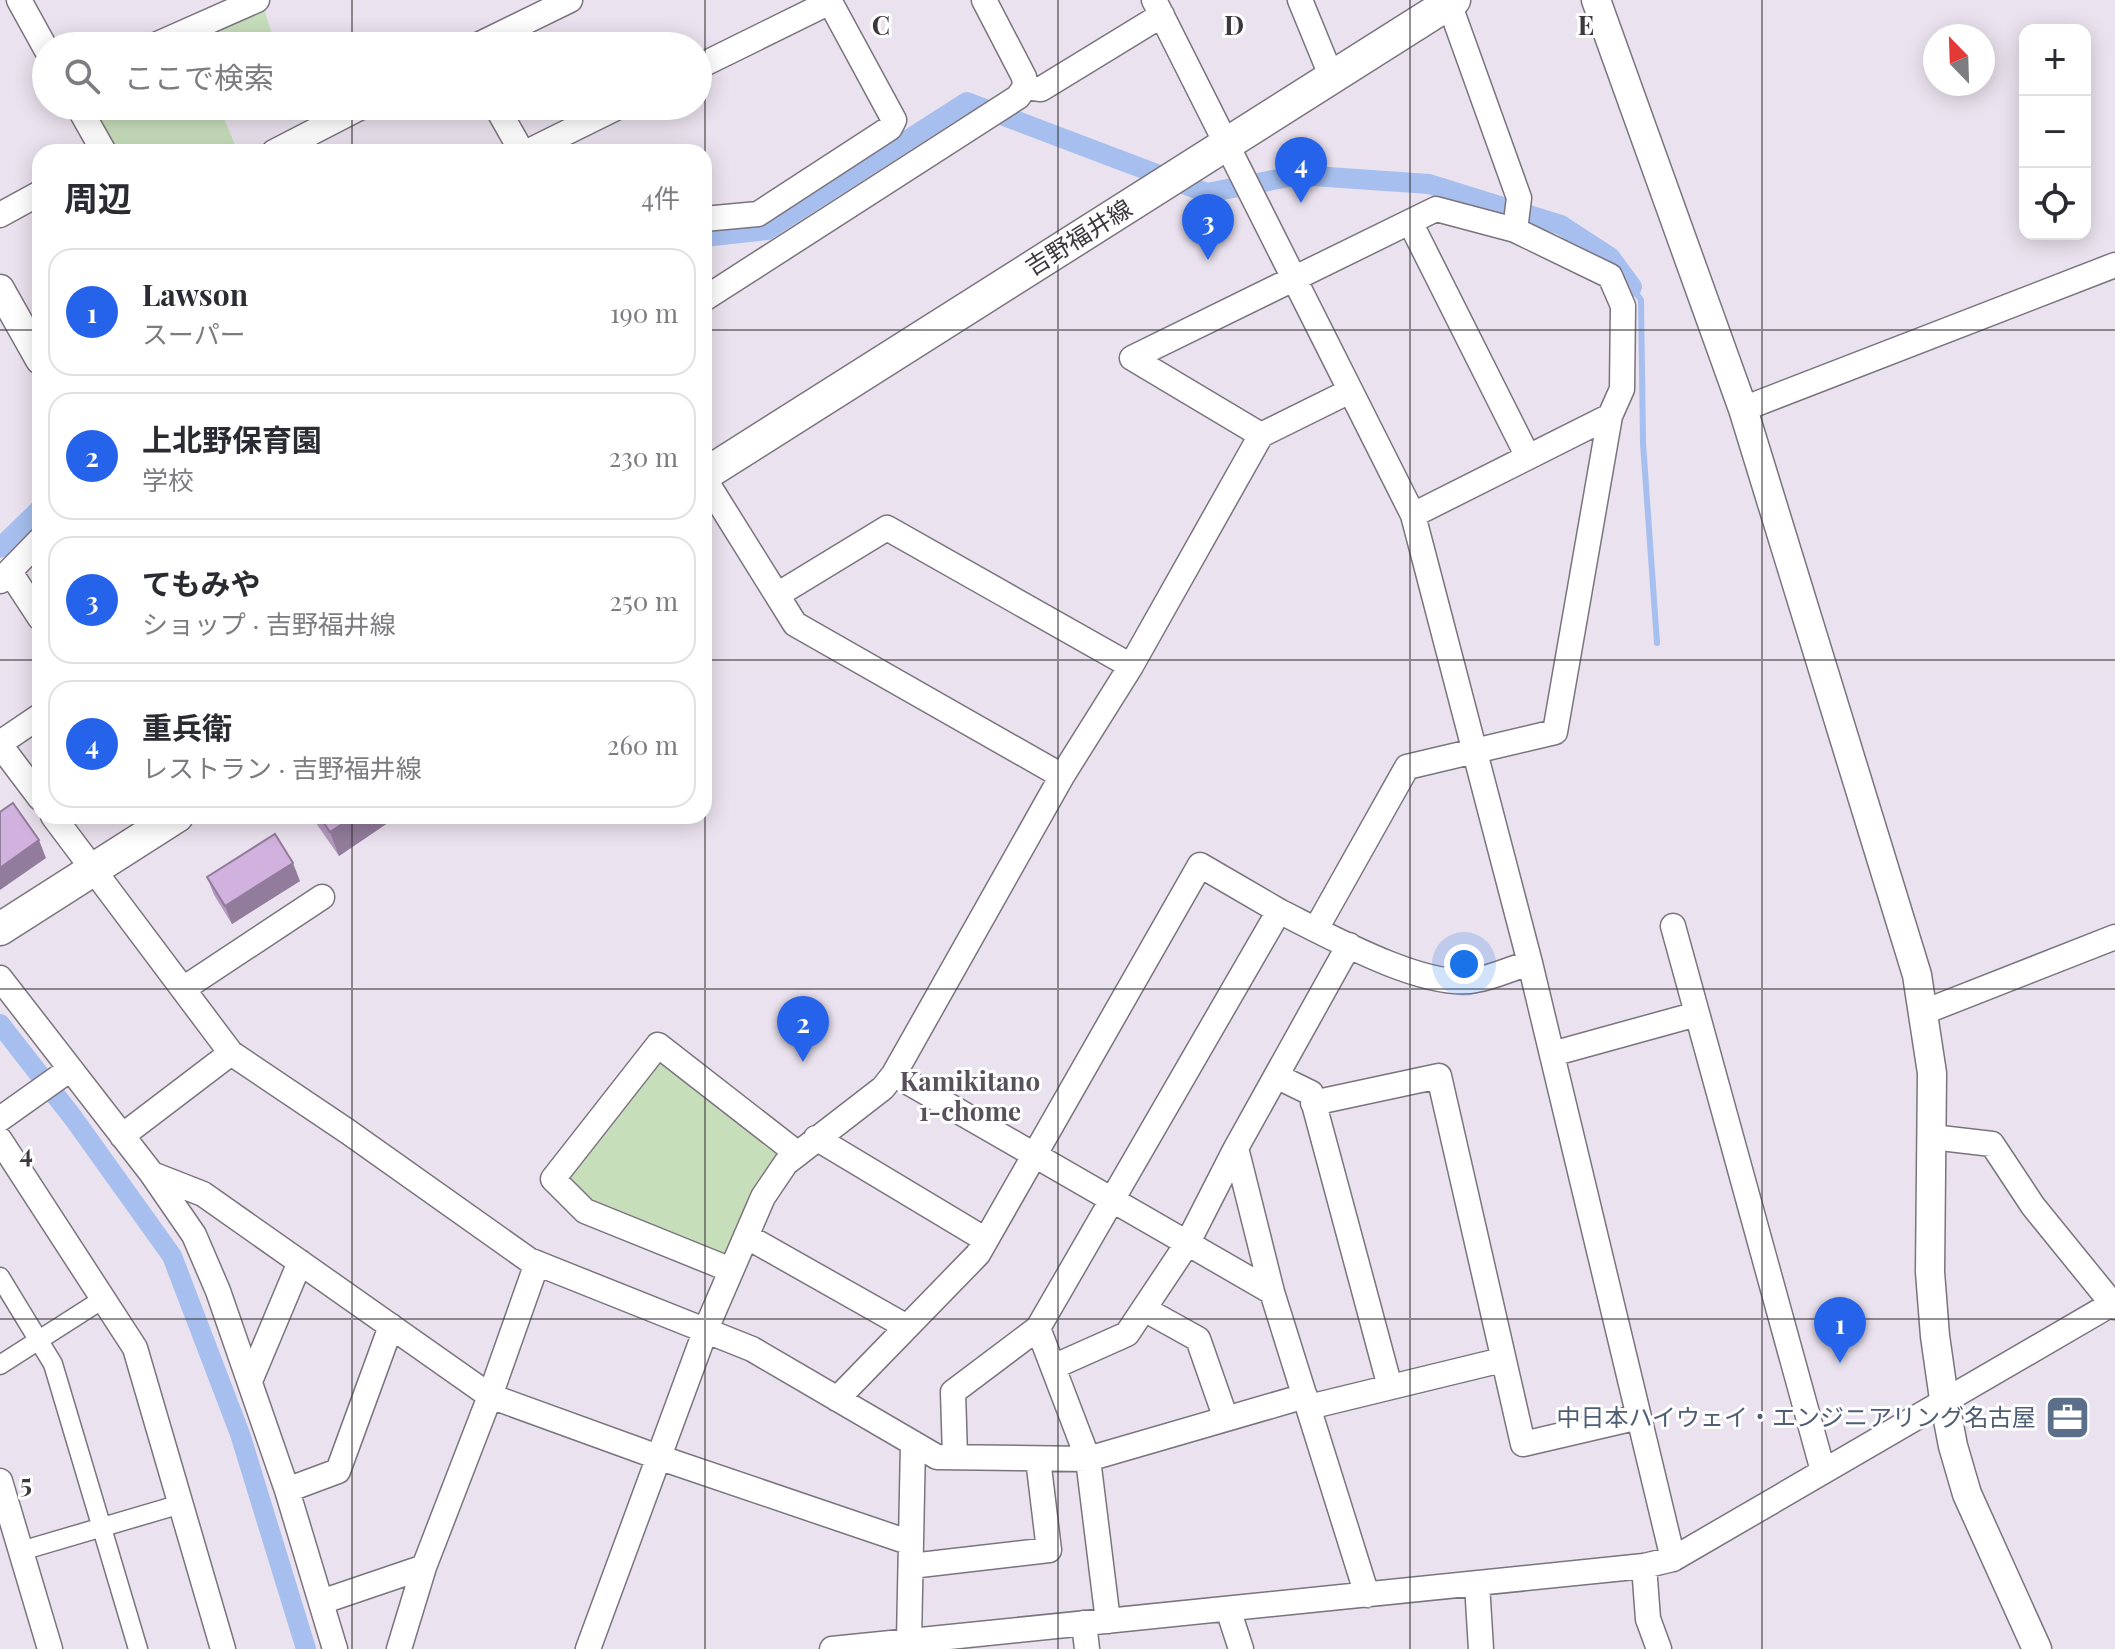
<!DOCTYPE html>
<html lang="ja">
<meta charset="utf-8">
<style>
body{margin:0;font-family:"Playfair Display","Noto Sans JP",serif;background:#f7f7f7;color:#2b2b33}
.controls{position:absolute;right:24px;top:24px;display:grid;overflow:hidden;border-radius:16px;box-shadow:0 4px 20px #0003}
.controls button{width:72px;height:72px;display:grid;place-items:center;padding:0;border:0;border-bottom:2px solid #e1e1e2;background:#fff;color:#2b2b33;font:40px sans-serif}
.compass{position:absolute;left:1923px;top:24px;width:72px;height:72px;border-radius:50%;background:#fff;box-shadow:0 4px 20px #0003;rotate:337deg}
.you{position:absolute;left:1464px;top:964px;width:28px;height:28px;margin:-20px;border:6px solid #fff;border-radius:50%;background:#1a73e8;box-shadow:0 0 0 12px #1a73e833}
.badge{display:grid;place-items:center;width:52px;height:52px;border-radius:50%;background:#2563eb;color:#fff;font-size:26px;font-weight:700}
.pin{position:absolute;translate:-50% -66px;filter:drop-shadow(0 2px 4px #0008)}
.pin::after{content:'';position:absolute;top:42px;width:28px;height:24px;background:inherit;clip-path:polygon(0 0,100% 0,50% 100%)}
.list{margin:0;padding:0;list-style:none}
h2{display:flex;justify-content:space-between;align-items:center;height:104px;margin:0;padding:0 32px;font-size:34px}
h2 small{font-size:26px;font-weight:400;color:#7c7c81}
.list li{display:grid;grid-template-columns:52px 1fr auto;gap:24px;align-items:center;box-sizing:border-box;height:128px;margin:0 16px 16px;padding:0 16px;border:2px solid #e1e1e2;border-radius:24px}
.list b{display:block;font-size:30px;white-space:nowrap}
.list p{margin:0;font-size:26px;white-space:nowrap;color:#7c7c81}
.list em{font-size:26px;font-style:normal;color:#7c7c81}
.icon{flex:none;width:44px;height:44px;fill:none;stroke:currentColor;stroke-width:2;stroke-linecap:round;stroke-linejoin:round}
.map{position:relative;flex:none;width:2115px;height:1649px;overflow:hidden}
.search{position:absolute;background:#fff;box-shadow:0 4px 20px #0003;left:32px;top:32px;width:680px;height:88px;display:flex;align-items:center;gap:20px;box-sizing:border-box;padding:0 28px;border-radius:44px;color:#7c7c81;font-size:30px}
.panel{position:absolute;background:#fff;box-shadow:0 4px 20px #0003;left:32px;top:144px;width:680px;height:680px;border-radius:24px}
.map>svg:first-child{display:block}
.green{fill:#c7debb}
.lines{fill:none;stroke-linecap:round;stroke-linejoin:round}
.stream{stroke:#a6bfee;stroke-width:6}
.canal{stroke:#a6bfee;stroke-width:20}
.pedestrian-casing{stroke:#7b737e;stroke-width:21}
.minor-casing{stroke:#7b737e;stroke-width:27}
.tertiary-casing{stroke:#7b737e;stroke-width:31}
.secondary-casing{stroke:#7b737e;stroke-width:35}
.pedestrian{stroke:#fff;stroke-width:18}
.minor{stroke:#fff;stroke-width:24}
.tertiary{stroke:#fff;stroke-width:28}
.secondary{stroke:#fff;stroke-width:32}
.wall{fill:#b498bf}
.shaded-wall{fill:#927c9b}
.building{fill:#d1b1de;stroke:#927c9b;stroke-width:2}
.grid{fill:none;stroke:#3c383d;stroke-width:2;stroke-opacity:0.55}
.labels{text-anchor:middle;stroke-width:6;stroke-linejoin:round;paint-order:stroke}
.street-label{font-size:24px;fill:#3c383d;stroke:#fff}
.service-label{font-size:24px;fill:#4e5e75;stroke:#fff;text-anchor:end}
.neighbourhood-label{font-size:26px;font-weight:bold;fill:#58515b;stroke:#fff}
.grid-label{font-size:26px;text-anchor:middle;font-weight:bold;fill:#3c383d;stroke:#fff;stroke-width:6;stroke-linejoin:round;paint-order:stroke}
</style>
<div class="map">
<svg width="2115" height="1649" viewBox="0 0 2115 1649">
<rect width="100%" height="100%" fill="#eae2ee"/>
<!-- green -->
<path class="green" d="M 261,0 L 274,40 L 266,46 L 150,46 Z
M 78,106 L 219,106 L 238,152 L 105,152 Z
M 664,1050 L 798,1154 L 731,1270 L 595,1215 L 553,1179 Z"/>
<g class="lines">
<!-- stream -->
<path class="stream" d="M 1632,287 L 1641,300 L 1643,443 L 1657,643"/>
<!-- canal -->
<path class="canal" d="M 704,237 L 767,230 L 967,102 L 1207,193 L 1299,175 L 1429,184 L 1561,225 L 1610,257 L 1632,287
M 0,548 L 40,509
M 0,1024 L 74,1119 L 172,1256 L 240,1434 L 306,1649"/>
<defs>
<path id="pedestrian" d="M 0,1277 L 53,1364 L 138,1649
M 0,1365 L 103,1299
M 21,1551 L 181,1504"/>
<path id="minor" d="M 19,0 L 46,49
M 1154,0 L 1413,515 L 1530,963 L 1673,1559
M 1300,0 L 1332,78
M 1449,3 L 1519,198 L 1515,230
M 153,46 L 257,0
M 476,46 L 570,0
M 698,67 L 830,2
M 1025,87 L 1041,89 L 1162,15
M 78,106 L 104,152
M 496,106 L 522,152
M 274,152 L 363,106
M 527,152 L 620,106
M 0,215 L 40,193
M 704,219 L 758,214 L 890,128 L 894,120 L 829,0
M 1410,222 L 1528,457
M 704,299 L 1018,97 L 1025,87 L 1024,77 L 984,0
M 1743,409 L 2115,265
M 1261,435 L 1132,358 L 1436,209 L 1515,230 L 1610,276 L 1623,306 L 1622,389 L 1610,416 L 1555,732 L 1407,767 L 1316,929
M 704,478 L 795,624 L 1062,776
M 1413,515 L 1610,416
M 10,572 L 40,618
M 0,581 L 40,540
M 777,595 L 887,528 L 1131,666
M 0,743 L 40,716
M 0,745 L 40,798
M 53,816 L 231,1053 L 347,1131 L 529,1260 L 752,1349 L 937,1457 L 1088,1459 L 1305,1396
M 1673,926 L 1823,1471
M 0,978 L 152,1174 L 194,1235 L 218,1291 L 287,1490 L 335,1649
M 183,989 L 322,897
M 1924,1012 L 2115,937
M 1552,1054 L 1697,1014
M 894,1074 L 1272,1292
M 1276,1076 L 1311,1093 L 1390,1387
M 1313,1103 L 1439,1076 L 1523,1444 L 1639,1417
M 0,1119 L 69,1070
M 122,1136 L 231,1053
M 1932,1137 L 1992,1144 L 2033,1206 L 2115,1307
M 816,1138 L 986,1240
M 0,1140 L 135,1348 L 223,1649
M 1236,1148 L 1272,1292 L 1367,1595
M 152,1174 L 203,1194 L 490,1396 L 658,1457 L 911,1543
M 746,1236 L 907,1327
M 731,1270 L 585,1211 L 553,1179 L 658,1045 L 798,1154
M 1144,1309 L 1198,1339 L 1226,1419
M 1053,1367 L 1127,1334 L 1187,1244 L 1236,1148 L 1349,945
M 250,1381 L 300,1262
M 837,1399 L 978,1254 L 1200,865 L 1279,911
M 1309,1407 L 1502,1360
M 955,1457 L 953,1392 L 1038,1328
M 0,1481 L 50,1649
M 287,1490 L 338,1471 L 391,1326
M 911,1566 L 1049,1550 L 1038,1459
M 1644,1566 L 1648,1619 L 1659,1649
M 1477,1584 L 1481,1649
M 321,1602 L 424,1567 L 490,1396 L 537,1263
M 1228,1609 L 1241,1649
M 1108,1621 L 1088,1459 L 1038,1328 L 1279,911 C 1325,934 1426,991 1476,980 C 1494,977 1512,968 1530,963
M 1084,1623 L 1087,1649
M 399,1649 L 424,1567
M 588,1649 L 706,1329 L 763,1197 L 786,1163 L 883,1088 L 894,1074 L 1062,776 L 1131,666 L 1261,435 L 1350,391
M 832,1649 L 1644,1566 L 1673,1559 L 2115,1302
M 912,1649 L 909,1641 L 913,1443"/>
<path id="tertiary" d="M 1596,0 L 1743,409 L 1917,975 L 1932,1073 L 1930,1272 L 1935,1336 L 1944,1399 L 1953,1446 L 1967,1494 L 2037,1649
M 0,289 L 40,360"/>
<path id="secondary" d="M 704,475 L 1454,0
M 0,929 L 177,816"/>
</defs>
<!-- pedestrian casing -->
<use href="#pedestrian" class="pedestrian-casing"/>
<!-- minor casing -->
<use href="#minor" class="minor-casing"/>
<!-- tertiary casing -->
<use href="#tertiary" class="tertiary-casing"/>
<!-- secondary casing -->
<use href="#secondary" class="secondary-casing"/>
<!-- pedestrian -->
<use href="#pedestrian" class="pedestrian"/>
<!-- minor -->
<use href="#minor" class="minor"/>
<!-- tertiary -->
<use href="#tertiary" class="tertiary"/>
<!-- secondary -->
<use href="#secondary" class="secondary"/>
</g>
<!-- wall -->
<path class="wall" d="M 311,816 L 398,816 L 339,856 Z
M 207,877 L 300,881 L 232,924 L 214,895 Z"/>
<!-- shaded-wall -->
<path class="shaded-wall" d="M 354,816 L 398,816 L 339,856 L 330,832 Z
M 39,840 L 46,858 L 0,890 L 0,868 Z
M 293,863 L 300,881 L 232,924 L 225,906 Z"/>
<!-- building -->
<path class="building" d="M 13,803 L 39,840 L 0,868 L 0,812 Z
M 319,816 L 354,816 L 330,832 Z
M 275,834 L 293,863 L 225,906 L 207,877 Z"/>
<!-- grid -->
<path class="grid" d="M 352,0 L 352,46M 705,0 L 705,1649M 1058,0 L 1058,1649M 1410,0 L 1410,1649M 1762,0 L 1762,1649M 352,106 L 352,152M 0,330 L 40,330M 704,330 L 2115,330M 0,660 L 40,660M 704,660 L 2115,660M 352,816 L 352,1649M 0,989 L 2115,989M 0,1319 L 2115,1319"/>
<!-- icons -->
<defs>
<symbol id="office-square" viewBox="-11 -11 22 22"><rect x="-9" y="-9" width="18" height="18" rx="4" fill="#5c6f8a" stroke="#fff"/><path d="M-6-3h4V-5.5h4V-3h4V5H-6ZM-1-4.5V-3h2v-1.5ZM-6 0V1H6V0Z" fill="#fff"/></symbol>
</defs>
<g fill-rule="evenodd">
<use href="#office-square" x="2042" y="1392" width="51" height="51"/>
</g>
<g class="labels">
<!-- street labels -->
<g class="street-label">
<text transform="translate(1079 238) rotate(-32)" y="8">吉野福井線</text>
</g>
<!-- service labels -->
<g class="service-label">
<text x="2036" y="1426">中日本ハイウェイ・エンジニアリング名古屋</text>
</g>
<!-- neighbourhood labels -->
<g class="neighbourhood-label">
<text x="970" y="1091">Kamikitano<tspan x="970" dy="30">1-chome</tspan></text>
</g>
</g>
<g class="grid-label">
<text x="881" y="35">C</text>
<text x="1234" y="35">D</text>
<text x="1586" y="35">E</text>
<text x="26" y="1163">4</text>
<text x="26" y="1493">5</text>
</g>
</svg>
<div class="controls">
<button>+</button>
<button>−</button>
<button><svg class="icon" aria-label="locate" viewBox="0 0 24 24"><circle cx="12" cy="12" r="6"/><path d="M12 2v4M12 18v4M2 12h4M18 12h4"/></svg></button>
</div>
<svg class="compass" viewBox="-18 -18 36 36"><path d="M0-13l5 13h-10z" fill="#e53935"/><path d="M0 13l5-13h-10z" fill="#7c7c81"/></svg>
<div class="you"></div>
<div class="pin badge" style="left:1840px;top:1363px">1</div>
<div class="pin badge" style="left:803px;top:1062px">2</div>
<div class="pin badge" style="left:1208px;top:260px">3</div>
<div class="pin badge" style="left:1301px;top:203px">4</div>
<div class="search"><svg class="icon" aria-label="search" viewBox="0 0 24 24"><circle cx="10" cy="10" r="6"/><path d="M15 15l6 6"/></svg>ここで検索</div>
<section class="panel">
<h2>周辺<small>4件</small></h2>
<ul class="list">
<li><span class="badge">1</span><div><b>Lawson</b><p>スーパー</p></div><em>190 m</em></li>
<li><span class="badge">2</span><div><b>上北野保育園</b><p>学校</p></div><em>230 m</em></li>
<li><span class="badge">3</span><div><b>てもみや</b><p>ショップ · 吉野福井線</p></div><em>250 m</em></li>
<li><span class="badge">4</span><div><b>重兵衛</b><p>レストラン · 吉野福井線</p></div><em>260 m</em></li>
</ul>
</section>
</div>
